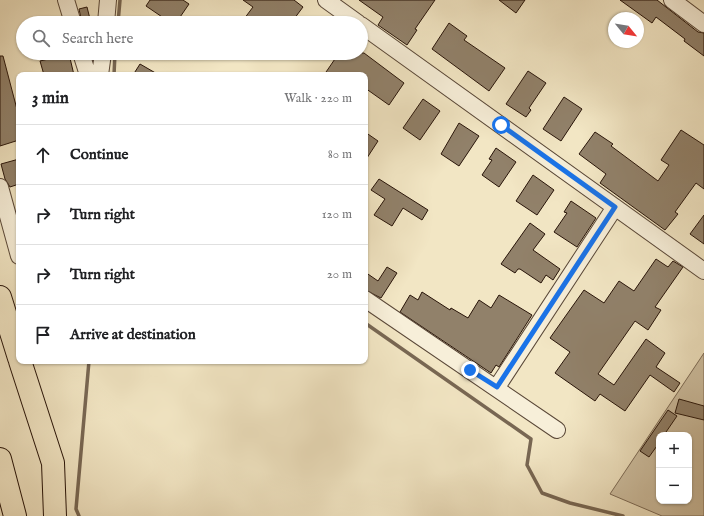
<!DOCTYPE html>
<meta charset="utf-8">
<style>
body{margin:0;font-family:"IM FELL English",serif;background:#f6f6f6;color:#202124}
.controls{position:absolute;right:12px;bottom:12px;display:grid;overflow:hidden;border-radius:8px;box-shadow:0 1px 3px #0004}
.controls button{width:36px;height:36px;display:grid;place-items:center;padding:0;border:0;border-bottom:1px solid #e0e0e0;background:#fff;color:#202124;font:20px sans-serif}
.compass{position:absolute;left:608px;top:12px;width:36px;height:36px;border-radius:50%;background:#fff;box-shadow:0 1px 3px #0004;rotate:120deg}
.stop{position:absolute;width:12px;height:12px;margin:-9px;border:3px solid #1a73e8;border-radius:50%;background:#fff}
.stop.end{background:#1a73e8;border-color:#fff;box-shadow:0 1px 4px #0008}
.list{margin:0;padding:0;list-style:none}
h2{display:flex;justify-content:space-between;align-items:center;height:52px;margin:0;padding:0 16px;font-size:17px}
h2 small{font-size:13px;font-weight:400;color:#757577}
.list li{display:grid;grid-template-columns:26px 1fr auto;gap:12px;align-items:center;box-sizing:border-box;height:60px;padding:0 16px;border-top:1px solid #e0e0e0}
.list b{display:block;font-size:15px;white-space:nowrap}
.list em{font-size:13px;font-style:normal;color:#757577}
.icon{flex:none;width:22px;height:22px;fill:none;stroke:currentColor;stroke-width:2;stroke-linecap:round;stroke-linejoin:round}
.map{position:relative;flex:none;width:704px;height:516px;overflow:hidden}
.search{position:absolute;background:#fff;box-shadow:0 1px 3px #0004;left:16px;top:16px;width:352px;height:44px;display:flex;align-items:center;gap:10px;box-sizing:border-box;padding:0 14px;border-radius:22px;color:#757577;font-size:15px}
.panel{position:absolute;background:#fff;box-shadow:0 1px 3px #0004;left:16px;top:72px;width:352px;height:292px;border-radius:8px}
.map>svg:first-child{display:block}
.green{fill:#d0c2a4;stroke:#7c6b56;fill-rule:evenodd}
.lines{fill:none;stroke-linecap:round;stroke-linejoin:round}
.stream{stroke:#786753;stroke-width:3.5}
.building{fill:#91816a;stroke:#281409}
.minor-casing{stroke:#5a4838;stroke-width:18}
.highway-casing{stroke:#281409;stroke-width:24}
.minor{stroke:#f7efd9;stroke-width:16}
.highway{stroke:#f2e6c4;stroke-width:22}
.route{stroke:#1a73e8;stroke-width:5}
</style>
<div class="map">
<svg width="704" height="516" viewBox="0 0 704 516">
<rect width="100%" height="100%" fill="#f2e6c4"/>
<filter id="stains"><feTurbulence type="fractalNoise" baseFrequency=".005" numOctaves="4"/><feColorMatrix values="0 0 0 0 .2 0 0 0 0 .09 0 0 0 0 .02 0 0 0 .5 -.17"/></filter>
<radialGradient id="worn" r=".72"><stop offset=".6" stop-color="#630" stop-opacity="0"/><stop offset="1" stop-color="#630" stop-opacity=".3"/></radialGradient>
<!-- green -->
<path class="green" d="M 704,353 L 704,516 L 662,516 L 610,494 ZM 659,435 L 689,435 L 689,501 L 659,501 Z"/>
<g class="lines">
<!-- stream -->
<path class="stream" d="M 118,23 L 120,0
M 114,75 L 115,53
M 365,323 L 531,439 L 527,465 L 542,493 L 570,503 L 623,516
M 79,516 L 76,509 L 89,361"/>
</g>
<!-- building -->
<path class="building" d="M 150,0 L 183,0 L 189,4 L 176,23 L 171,23 L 146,6 Z
M 243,0 L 294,0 L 303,7 L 294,19 L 291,17 L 287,23 L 241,23 L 253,7 Z
M 359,0 L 435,0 L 415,29 L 417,30 L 407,45 L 378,25 L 383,17 Z
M 499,0 L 525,0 L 516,13 Z
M 620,0 L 657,0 L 698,32 L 704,33 L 704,56 L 684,41 L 685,39 L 656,17 L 652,23 Z
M 87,7 L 91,23 L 82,23 L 79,9 Z
M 449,23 L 467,36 L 464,40 L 505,68 L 489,91 L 432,49 Z
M 339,53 L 364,53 L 404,83 L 389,105 L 365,88 L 365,75 L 324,75 Z
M 69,54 L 74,75 L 44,75 L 40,61 Z
M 0,56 L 3,56 L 19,117 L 19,140 L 0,146 Z
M 140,64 L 159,75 L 133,75 Z
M 528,71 L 546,83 L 529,108 L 531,110 L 526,117 L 506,104 Z
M 564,97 L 582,109 L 561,141 L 543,129 Z
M 423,99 L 440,111 L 420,140 L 403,128 Z
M 459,123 L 479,136 L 459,166 L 441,154 Z
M 681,130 L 704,145 L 704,189 L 696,183 L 675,212 L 678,214 L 665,230 L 600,183 L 606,174 L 579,154 L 595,132 L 613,144 L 611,146 L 658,181 L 669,165 L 661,160 Z
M 365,132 L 378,141 L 365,161 Z
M 496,148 L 516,162 L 499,187 L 482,175 L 492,160 L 489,159 Z
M 19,159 L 19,184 L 10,187 L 5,179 L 1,164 Z
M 533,175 L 554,190 L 537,215 L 516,201 Z
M 379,179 L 428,210 L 422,220 L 403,208 L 392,226 L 374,215 L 385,199 L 371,190 Z
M 571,201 L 596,218 L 577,247 L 554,232 L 567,213 L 564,212 Z
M 704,215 L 704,244 L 690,234 Z
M 530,223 L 545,234 L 533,250 L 560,269 L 553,280 L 546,275 L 541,283 L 520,269 L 518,269 L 515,273 L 501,264 Z
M 656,259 L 668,267 L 673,261 L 683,267 L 655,307 L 661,310 L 648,330 L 635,321 L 598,374 L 614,385 L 646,339 L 665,353 L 656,367 L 680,383 L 674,392 L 650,375 L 625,411 L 600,394 L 595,401 L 555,373 L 570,352 L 550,338 L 584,290 L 604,303 L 619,281 L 634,291 Z
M 387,267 L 397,273 L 381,298 L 365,290 L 365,272 L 378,281 Z
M 422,292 L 450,310 L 451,308 L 468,318 L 479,300 L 491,308 L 499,295 L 532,315 L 499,367 L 496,365 L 491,373 L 400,312 L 410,295 L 418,300 Z
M 679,399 L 704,406 L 704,420 L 675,413 Z
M 668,410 L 677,416 L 664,435 L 659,435 L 659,443 L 649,457 L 640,451 Z"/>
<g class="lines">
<defs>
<path id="minor" d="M 66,0 L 73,23
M 326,0 L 358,23
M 672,0 L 704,24
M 106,23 L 108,0
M 361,25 L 704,271
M 81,53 L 88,75
M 100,75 L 103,53
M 0,187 L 19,256
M 365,299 L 557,430
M 497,387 L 615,207"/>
<path id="highway" d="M 0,297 L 19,358
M 20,361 L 53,463 L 55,516
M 0,459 L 15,516"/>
</defs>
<!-- minor casing -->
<use href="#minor" class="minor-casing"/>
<!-- highway casing -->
<use href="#highway" class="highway-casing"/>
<!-- minor -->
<use href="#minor" class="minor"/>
<!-- highway -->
<use href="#highway" class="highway"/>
</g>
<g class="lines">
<!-- route -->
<path class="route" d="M 470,370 L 497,387 L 615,207 L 501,125"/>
</g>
<rect width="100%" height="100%" filter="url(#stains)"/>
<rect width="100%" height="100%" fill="url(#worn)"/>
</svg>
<div class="controls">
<button>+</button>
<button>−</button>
</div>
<svg class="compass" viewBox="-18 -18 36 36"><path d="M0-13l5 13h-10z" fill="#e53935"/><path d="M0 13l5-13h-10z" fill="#757577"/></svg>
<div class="stop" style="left:501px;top:125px"></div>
<div class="stop end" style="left:470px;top:370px"></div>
<div class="search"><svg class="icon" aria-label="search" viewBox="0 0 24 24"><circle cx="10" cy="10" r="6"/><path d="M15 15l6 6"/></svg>Search here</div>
<section class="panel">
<h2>3 min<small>Walk · 220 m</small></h2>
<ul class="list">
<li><svg class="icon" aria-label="ahead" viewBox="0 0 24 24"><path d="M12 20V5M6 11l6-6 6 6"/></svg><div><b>Continue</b></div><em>80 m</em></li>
<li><svg class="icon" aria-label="right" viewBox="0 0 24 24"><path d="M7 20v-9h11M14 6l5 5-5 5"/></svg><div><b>Turn right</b></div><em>120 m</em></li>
<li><svg class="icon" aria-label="right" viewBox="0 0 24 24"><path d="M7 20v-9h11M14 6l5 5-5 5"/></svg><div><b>Turn right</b></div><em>20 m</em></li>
<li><svg class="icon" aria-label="arrive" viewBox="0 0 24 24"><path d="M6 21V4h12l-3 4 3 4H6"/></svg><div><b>Arrive at destination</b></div></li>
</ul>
</section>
</div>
